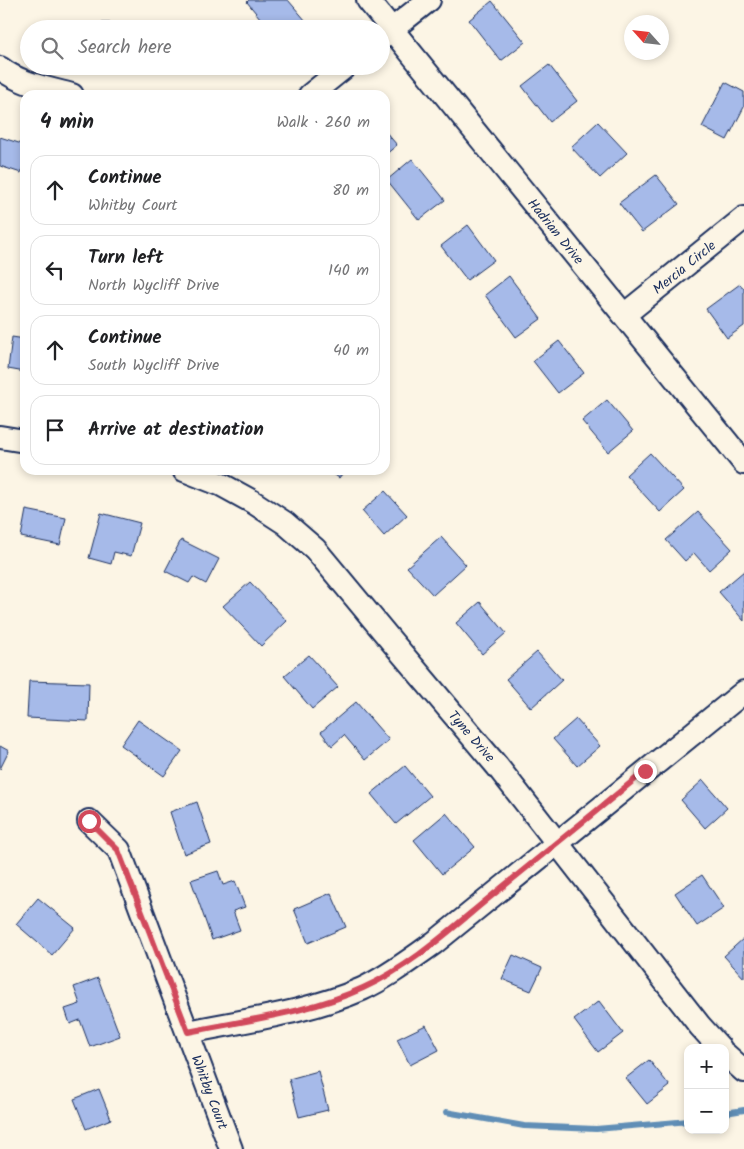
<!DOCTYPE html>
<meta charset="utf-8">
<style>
body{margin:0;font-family:Kalam,sans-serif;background:#f2f2f2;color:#202124}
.controls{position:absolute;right:15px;bottom:15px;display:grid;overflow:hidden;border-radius:10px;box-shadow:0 2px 8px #0003}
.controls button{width:45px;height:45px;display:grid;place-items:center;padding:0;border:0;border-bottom:1px solid #e0e0e0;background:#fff;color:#202124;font:25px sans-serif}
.compass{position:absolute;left:624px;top:15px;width:45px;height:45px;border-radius:50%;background:#fff;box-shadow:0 2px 8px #0003;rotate:297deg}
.stop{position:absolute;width:15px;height:15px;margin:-11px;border:4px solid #d1495b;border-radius:50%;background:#fff}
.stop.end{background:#d1495b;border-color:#fff;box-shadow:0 1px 5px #0008}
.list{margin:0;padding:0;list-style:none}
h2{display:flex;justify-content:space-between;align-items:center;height:65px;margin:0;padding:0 20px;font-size:21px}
h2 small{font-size:16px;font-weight:400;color:#757577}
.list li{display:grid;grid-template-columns:32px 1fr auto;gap:15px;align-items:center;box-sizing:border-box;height:70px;margin:0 10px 10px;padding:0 10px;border:1px solid #e0e0e0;border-radius:15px}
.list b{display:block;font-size:19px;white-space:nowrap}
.list p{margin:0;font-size:16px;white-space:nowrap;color:#757577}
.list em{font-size:16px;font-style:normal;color:#757577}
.icon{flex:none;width:28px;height:28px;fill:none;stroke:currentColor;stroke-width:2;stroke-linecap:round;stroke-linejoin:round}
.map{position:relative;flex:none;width:744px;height:1149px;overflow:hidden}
.search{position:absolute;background:#fff;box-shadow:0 2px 8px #0003;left:20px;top:20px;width:370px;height:55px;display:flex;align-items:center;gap:12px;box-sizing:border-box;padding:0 18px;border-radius:28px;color:#757577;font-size:19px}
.panel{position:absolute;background:#fff;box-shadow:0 2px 8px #0003;left:20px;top:90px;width:370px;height:385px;border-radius:15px}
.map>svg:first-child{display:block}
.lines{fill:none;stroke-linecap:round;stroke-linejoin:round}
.stream{stroke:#618eb6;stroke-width:6}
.building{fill:#a6bae9;stroke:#1b2f5e}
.street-casing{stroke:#1b2f5e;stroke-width:26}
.street{stroke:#fcf5e5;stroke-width:22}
.route{stroke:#d1495b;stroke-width:6}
.labels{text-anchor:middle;stroke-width:5;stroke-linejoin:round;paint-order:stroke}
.street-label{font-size:14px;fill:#1b2f5e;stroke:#fcf5e5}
</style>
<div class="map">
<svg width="744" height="1149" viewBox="0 0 744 1149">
<rect width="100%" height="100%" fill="#fcf5e5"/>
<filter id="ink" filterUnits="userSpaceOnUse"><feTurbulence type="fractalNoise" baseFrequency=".02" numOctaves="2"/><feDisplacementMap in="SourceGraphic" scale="10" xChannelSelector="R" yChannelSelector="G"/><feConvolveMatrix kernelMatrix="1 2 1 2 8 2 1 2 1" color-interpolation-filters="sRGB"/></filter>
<g filter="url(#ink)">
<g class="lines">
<!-- stream -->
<path class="stream" d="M 446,1112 L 524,1126 L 596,1129 L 678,1122 L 688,1121
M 725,1113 L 744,1110"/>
</g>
<!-- building -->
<path class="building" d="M 249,0 L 288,0 L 306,21 L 297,29 L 269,29 L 247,2 Z
M 492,1 L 525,42 L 501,61 L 469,20 Z
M 86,23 L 114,23 L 114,29 L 86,29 Z
M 549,65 L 577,101 L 550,122 L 522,86 Z
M 725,82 L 744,92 L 744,107 L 727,140 L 702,127 Z
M 598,122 L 627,153 L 600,178 L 571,147 Z
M 385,131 L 397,145 L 385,155 Z
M 0,137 L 25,145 L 25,159 L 21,173 L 0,166 Z
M 412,159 L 445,200 L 419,220 L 387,180 Z
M 656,175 L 679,204 L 642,232 L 619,203 Z
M 468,225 L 494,260 L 467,280 L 441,246 Z
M 509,276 L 541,319 L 516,337 L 485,295 Z
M 740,284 L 744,289 L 744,326 L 727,338 L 706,309 Z
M 12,337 L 25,339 L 25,372 L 8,369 Z
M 559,341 L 584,373 L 558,393 L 533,361 Z
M 607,400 L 633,431 L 608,452 L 582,421 Z
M 650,453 L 684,490 L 660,512 L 626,475 Z
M 328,470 L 345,470 L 339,478 Z
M 385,491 L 407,515 L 384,536 L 362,511 Z
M 26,510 L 66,518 L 60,545 L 21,537 Z
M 698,512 L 732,549 L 709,570 L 694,553 L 685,561 L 666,540 Z
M 101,513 L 140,523 L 131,556 L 114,552 L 111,564 L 89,558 Z
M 441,537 L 466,565 L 433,595 L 407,567 Z
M 181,540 L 219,559 L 206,584 L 193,577 L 189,583 L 165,571 Z
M 744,571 L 744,621 L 719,592 Z
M 250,582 L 287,621 L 261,646 L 223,606 Z
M 480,602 L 506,633 L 482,654 L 456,623 Z
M 537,652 L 562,680 L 531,708 L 506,679 Z
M 309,655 L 338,687 L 312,709 L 284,676 Z
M 29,681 L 89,683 L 88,721 L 27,718 Z
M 356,702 L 389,740 L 365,760 L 344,735 L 332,746 L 321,732 Z
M 576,719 L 600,746 L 577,766 L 553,739 Z
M 138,720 L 182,751 L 164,776 L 121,745 Z
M 0,746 L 9,751 L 0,769 Z
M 405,766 L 430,796 L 396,824 L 371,794 Z
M 703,780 L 727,808 L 705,828 L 681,800 Z
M 197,802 L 211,844 L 184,854 L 170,812 Z
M 446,813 L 475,847 L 442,874 L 414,840 Z
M 218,871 L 223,885 L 235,881 L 245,907 L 233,911 L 240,930 L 212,940 L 191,880 Z
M 702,875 L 724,908 L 697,926 L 675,893 Z
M 331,893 L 346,927 L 308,943 L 294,909 Z
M 38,898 L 75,928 L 52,955 L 16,924 Z
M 744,938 L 744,978 L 724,956 Z
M 513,955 L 542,968 L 531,991 L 502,979 Z
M 98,978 L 120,1036 L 90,1047 L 80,1020 L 70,1024 L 65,1009 L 80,1004 L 74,987 Z
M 599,1001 L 623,1033 L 598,1052 L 574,1020 Z
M 426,1025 L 439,1050 L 410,1065 L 397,1039 Z
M 649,1060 L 670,1086 L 647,1104 L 626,1078 Z
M 318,1071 L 328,1110 L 299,1117 L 289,1079 Z
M 99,1089 L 111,1119 L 86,1129 L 74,1099 Z"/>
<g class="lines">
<defs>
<path id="street" d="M 368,0 L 744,463
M 381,38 L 429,0
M 0,68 C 20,84 47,88 72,95
M 310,95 L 346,66
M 624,315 L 744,218
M 0,437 L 25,441
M 184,470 L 222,485 L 253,502 L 285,523 L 315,549 L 393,643 L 497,766 L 700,1026 L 720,1048
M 89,821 L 119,850 L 231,1149
M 188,1032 C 246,1020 307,1013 362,989 C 388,977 411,959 434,943 L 744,692
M 725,1054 L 744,1071"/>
</defs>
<!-- street casing -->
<use href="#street" class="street-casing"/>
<!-- street -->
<use href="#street" class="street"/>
</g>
</g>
<g class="lines" filter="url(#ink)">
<!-- route -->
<path class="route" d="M 89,821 L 118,850 L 188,1032 C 246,1020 309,1013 363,988 C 410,967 450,930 489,898 C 541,856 593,814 645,771"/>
</g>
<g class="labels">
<!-- street labels -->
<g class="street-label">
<text transform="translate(556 231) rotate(51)" y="5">Hadrian Drive</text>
<text transform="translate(684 267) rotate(-39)" y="5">Mercia Circle</text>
<text transform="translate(472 736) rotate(49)" y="5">Tyne Drive</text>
<text transform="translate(210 1092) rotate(69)" y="5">Whitby Court</text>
</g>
</g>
</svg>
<div class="controls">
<button>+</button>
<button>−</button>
</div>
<svg class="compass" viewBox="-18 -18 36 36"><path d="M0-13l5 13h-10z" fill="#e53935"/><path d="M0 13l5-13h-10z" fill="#757577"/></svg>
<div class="stop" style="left:89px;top:821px"></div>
<div class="stop end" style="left:645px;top:771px"></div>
<div class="search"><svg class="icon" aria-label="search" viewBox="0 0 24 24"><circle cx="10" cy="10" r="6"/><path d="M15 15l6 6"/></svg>Search here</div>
<section class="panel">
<h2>4 min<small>Walk · 260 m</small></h2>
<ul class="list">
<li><svg class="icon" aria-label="ahead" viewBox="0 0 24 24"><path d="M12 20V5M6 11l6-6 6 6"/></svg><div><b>Continue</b><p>Whitby Court</p></div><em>80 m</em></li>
<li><svg class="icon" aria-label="left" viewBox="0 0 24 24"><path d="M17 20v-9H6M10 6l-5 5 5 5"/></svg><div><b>Turn left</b><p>North Wycliff Drive</p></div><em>140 m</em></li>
<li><svg class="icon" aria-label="ahead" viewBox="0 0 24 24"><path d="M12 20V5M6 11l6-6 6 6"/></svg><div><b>Continue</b><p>South Wycliff Drive</p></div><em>40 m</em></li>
<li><svg class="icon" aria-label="arrive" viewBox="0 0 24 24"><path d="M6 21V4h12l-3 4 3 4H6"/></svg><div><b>Arrive at destination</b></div></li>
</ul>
</section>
</div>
